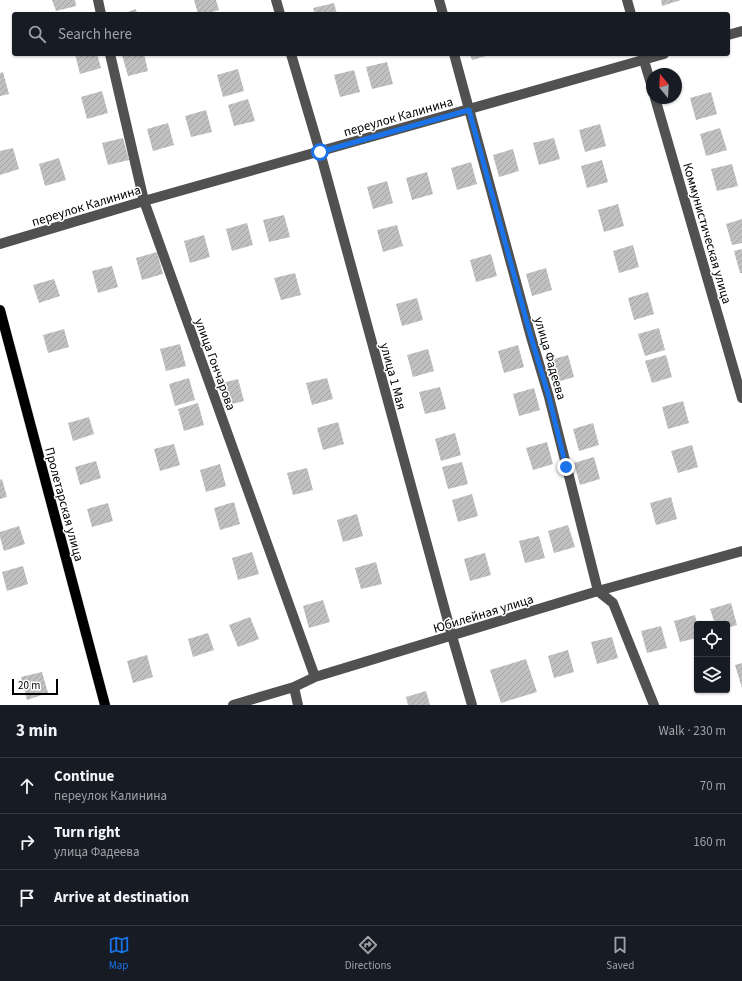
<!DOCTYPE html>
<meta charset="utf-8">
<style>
body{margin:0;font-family:"Source Sans 3",sans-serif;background:#242831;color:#f1f3f6}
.controls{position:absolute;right:12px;bottom:12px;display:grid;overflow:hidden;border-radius:4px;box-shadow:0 1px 3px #0004}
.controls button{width:36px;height:36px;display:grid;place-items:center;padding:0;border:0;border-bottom:1px solid #363941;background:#171b24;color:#f1f3f6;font:20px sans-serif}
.compass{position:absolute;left:646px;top:68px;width:36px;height:36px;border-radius:50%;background:#171b24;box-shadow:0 1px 3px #0004;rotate:342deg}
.scale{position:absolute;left:12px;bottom:10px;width:46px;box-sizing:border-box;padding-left:4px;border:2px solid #000;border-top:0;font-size:11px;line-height:14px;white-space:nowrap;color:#000;-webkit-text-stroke:3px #fff;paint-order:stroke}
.stop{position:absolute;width:12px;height:12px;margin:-9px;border:3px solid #1a73e8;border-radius:50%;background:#fff}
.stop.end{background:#1a73e8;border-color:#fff;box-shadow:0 1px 4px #0008}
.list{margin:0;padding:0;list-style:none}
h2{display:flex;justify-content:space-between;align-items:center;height:52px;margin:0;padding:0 16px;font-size:17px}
h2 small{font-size:13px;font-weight:400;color:#9ea1a6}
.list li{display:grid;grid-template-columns:26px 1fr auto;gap:12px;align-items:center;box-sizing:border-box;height:56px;padding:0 16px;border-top:1px solid #363941}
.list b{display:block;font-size:15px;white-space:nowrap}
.list p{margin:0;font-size:13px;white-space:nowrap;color:#9ea1a6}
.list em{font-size:13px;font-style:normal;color:#9ea1a6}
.icon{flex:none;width:22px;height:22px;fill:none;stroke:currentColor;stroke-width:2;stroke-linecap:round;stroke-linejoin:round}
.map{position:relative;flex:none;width:742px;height:705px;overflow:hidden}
.search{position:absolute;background:#171b24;box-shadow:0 1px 3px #0004;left:12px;right:12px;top:12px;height:44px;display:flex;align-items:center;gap:10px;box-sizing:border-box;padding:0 14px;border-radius:4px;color:#9ea1a6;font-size:15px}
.sheet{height:220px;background:#171b24}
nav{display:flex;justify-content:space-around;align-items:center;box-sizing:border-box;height:56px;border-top:1px solid #363941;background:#171b24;font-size:11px;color:#9ea1a6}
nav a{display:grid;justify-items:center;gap:2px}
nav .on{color:#1a73e8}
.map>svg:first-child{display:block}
.building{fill:url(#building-hatch)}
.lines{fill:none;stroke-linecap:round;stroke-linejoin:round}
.major-casing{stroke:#dbdbdb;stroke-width:11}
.minor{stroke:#515151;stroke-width:10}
.major{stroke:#000;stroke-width:10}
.route{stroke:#1a73e8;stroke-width:5}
.labels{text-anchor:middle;stroke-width:3;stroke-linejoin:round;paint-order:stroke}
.street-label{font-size:13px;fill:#000;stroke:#fff}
</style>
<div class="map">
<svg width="742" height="705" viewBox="0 0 742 705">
<defs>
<pattern id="building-hatch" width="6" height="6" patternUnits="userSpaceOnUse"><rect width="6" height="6" fill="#c0c0c0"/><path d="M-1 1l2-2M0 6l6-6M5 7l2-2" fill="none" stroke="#a3a3a3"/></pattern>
</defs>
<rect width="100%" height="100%" fill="#fff"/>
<!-- building -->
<path class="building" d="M 52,0 L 75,0 L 76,6 L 56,11 Z
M 194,0 L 216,0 L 219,10 L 204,14 L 198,14 Z
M 661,0 L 681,0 L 662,6 Z
M 334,3 L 337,14 L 315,14 L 313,8 Z
M 136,9 L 137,14 L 122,14 Z
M 75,54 L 97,54 L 101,68 L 80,74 Z
M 124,54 L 144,54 L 148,71 L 128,76 L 122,55 Z
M 470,54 L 493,54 L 472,60 Z
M 387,62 L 393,84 L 372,89 L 366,67 Z
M 238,69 L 244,91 L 223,97 L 217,75 Z
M 354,70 L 360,92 L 340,97 L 334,75 Z
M 3,72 L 9,94 L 0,96 L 0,73 Z
M 102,91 L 108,113 L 87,119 L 81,97 Z
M 711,92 L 717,114 L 696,120 L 690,98 Z
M 248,99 L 255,121 L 234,126 L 228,105 Z
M 206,110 L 212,132 L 191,137 L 185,116 Z
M 168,123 L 174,145 L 153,151 L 147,129 Z
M 600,124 L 606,146 L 585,152 L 579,130 Z
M 720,128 L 727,150 L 706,156 L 700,134 Z
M 123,138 L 129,160 L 108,165 L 102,143 Z
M 554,138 L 560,159 L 539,165 L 533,143 Z
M 13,148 L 19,169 L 0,175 L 0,151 Z
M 513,149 L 519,171 L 499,177 L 493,155 Z
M 59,158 L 66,180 L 45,186 L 39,164 Z
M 602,160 L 608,182 L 587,188 L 581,166 Z
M 471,162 L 477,184 L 457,190 L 451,168 Z
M 732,164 L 738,186 L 717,191 L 711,169 Z
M 427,172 L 433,194 L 412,200 L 406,178 Z
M 387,181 L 393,203 L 373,209 L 367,187 Z
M 618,204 L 624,226 L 604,232 L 598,210 Z
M 284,215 L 290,237 L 269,242 L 263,220 Z
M 742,219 L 742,243 L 732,245 L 726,224 Z
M 247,223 L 253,245 L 232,251 L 226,229 Z
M 397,225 L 403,246 L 383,252 L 377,230 Z
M 204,235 L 210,257 L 190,263 L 184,241 Z
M 633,245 L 639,267 L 619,273 L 613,251 Z
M 742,249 L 742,273 L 740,273 L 734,251 Z
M 157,252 L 163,274 L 142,280 L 136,258 Z
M 491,254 L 497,276 L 476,282 L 470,260 Z
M 112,266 L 118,287 L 98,293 L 92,271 Z
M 546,268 L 552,290 L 532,296 L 526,274 Z
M 295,273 L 301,295 L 281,300 L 274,278 Z
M 54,279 L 60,296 L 39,303 L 33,285 Z
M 648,292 L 654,314 L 634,320 L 628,298 Z
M 417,298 L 423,320 L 402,326 L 396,304 Z
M 659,328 L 665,350 L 645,356 L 638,334 Z
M 64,329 L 69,347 L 48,353 L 43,335 Z
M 180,344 L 186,366 L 166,371 L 160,349 Z
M 518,345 L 524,367 L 504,373 L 498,351 Z
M 428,349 L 434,371 L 413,377 L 407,355 Z
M 568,355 L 574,377 L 553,383 L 547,361 Z
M 666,355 L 672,377 L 652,383 L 645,361 Z
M 189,378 L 195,400 L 175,406 L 169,384 Z
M 327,378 L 333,399 L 312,405 L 306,383 Z
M 238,379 L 244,401 L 224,406 L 218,384 Z
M 440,387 L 446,409 L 425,414 L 419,392 Z
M 534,388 L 540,410 L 519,416 L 513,394 Z
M 683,401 L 689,423 L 668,429 L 662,407 Z
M 198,403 L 204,425 L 184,431 L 178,409 Z
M 89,417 L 94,434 L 73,441 L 68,423 Z
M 338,422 L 344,444 L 323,450 L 317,428 Z
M 593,423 L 599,445 L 579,451 L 573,429 Z
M 455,433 L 461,455 L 441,461 L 435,439 Z
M 547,442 L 553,464 L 533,470 L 526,448 Z
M 174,444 L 180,465 L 160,471 L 154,449 Z
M 692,445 L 698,467 L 678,473 L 671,451 Z
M 594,457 L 600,479 L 580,485 L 574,463 Z
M 96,461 L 101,478 L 80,485 L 75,467 Z
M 462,462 L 468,484 L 448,489 L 442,467 Z
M 220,464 L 226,486 L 206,492 L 200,470 Z
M 307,468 L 313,490 L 293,495 L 287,473 Z
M 2,479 L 7,497 L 0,499 L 0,480 Z
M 472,494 L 478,516 L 458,522 L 452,500 Z
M 671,497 L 677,519 L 656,525 L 650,503 Z
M 234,502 L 240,524 L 220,530 L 214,508 Z
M 108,503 L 113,521 L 92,527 L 87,509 Z
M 357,514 L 363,536 L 343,542 L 337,520 Z
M 568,525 L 575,547 L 554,553 L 548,531 Z
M 19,526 L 25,544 L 4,551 L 0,537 L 0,532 Z
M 539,536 L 545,558 L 525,563 L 519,541 Z
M 252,552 L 259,574 L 238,580 L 232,558 Z
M 485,553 L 491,575 L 470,581 L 464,559 Z
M 376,562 L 382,584 L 361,589 L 355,568 Z
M 23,566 L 28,584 L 7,591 L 2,572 Z
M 323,600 L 330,622 L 309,628 L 303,606 Z
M 731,603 L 737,625 L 727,628 L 727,624 L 715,624 L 710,609 Z
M 695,615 L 697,624 L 697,638 L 680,642 L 674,621 Z
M 250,617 L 259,639 L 238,647 L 229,625 Z
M 661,626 L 667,648 L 647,653 L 641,631 Z
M 208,633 L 214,650 L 193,657 L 188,639 Z
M 612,637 L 618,658 L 597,664 L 591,642 Z
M 568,650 L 574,672 L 554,678 L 548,656 Z
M 147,655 L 153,677 L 133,683 L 127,661 Z
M 526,659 L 537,692 L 501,703 L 490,670 Z
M 742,663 L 742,688 L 735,665 Z
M 42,672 L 48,693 L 27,700 L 21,677 Z
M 426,691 L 430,705 L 408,705 L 406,697 Z"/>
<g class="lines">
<defs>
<path id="major" d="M 0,310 L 105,705"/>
</defs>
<!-- major casing -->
<use href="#major" class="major-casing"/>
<!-- minor -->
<path class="minor" d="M 98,0 L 101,14
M 276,0 L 280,14
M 439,0 L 443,14
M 627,0 L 631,14
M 728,35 L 742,31
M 110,54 L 144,201 L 315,677
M 291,54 L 320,152 L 452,636 L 472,705
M 454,54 L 531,337 L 549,397 L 598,591 L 613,603 L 654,705
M 642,54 L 652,87
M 655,98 L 742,398
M 0,244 L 144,201 L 664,54
M 294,687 L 298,705
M 233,705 L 294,687 L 315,677 L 598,591 L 742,551"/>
<!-- major -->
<use href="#major" class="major"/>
</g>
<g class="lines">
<!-- route -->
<path class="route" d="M 320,152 L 469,110 L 531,337 L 549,397 L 566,467"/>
</g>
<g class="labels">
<!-- street labels -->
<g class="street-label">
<text transform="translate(398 116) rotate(-16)" y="5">переулок Калинина</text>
<text transform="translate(86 205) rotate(-17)" y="5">переулок Калинина</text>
<text transform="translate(708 233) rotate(74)" y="5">Коммунистическая улица</text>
<text transform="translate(551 358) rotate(74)" y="5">улица Фадеева</text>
<text transform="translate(216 364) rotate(70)" y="5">улица Гончарова</text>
<text transform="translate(394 376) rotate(75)" y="5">улица 1 Мая</text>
<text transform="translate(65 504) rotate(75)" y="5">Пролетарская улица</text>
<text transform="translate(483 613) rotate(-17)" y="5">Юбилейная улица</text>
</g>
</g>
</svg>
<div class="controls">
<button><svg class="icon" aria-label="locate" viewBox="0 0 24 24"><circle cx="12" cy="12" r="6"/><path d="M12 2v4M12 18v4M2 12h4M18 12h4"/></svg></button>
<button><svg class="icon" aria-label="layers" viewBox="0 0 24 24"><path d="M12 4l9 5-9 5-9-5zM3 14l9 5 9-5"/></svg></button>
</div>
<svg class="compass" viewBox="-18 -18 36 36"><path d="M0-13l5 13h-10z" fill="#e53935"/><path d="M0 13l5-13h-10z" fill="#9ea1a6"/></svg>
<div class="scale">20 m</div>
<div class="stop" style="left:320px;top:152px"></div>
<div class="stop end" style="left:566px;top:467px"></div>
<div class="search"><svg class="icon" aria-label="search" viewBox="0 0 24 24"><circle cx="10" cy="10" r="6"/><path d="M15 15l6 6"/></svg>Search here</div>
</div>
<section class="sheet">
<h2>3 min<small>Walk · 230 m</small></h2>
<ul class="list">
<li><svg class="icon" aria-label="ahead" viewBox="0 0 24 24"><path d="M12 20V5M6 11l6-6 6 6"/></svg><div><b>Continue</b><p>переулок Калинина</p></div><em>70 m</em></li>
<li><svg class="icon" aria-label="right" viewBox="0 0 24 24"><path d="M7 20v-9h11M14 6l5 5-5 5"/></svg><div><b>Turn right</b><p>улица Фадеева</p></div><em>160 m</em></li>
<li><svg class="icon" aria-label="arrive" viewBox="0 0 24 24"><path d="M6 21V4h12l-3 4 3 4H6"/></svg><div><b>Arrive at destination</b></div></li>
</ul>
</section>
<nav>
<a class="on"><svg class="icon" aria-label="map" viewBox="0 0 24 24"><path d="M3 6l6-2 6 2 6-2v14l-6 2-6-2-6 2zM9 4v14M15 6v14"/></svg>Map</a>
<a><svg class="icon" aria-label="directions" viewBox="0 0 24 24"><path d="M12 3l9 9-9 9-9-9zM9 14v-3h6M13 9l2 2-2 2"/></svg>Directions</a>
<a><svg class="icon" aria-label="saved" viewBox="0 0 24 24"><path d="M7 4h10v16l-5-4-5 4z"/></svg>Saved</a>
</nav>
